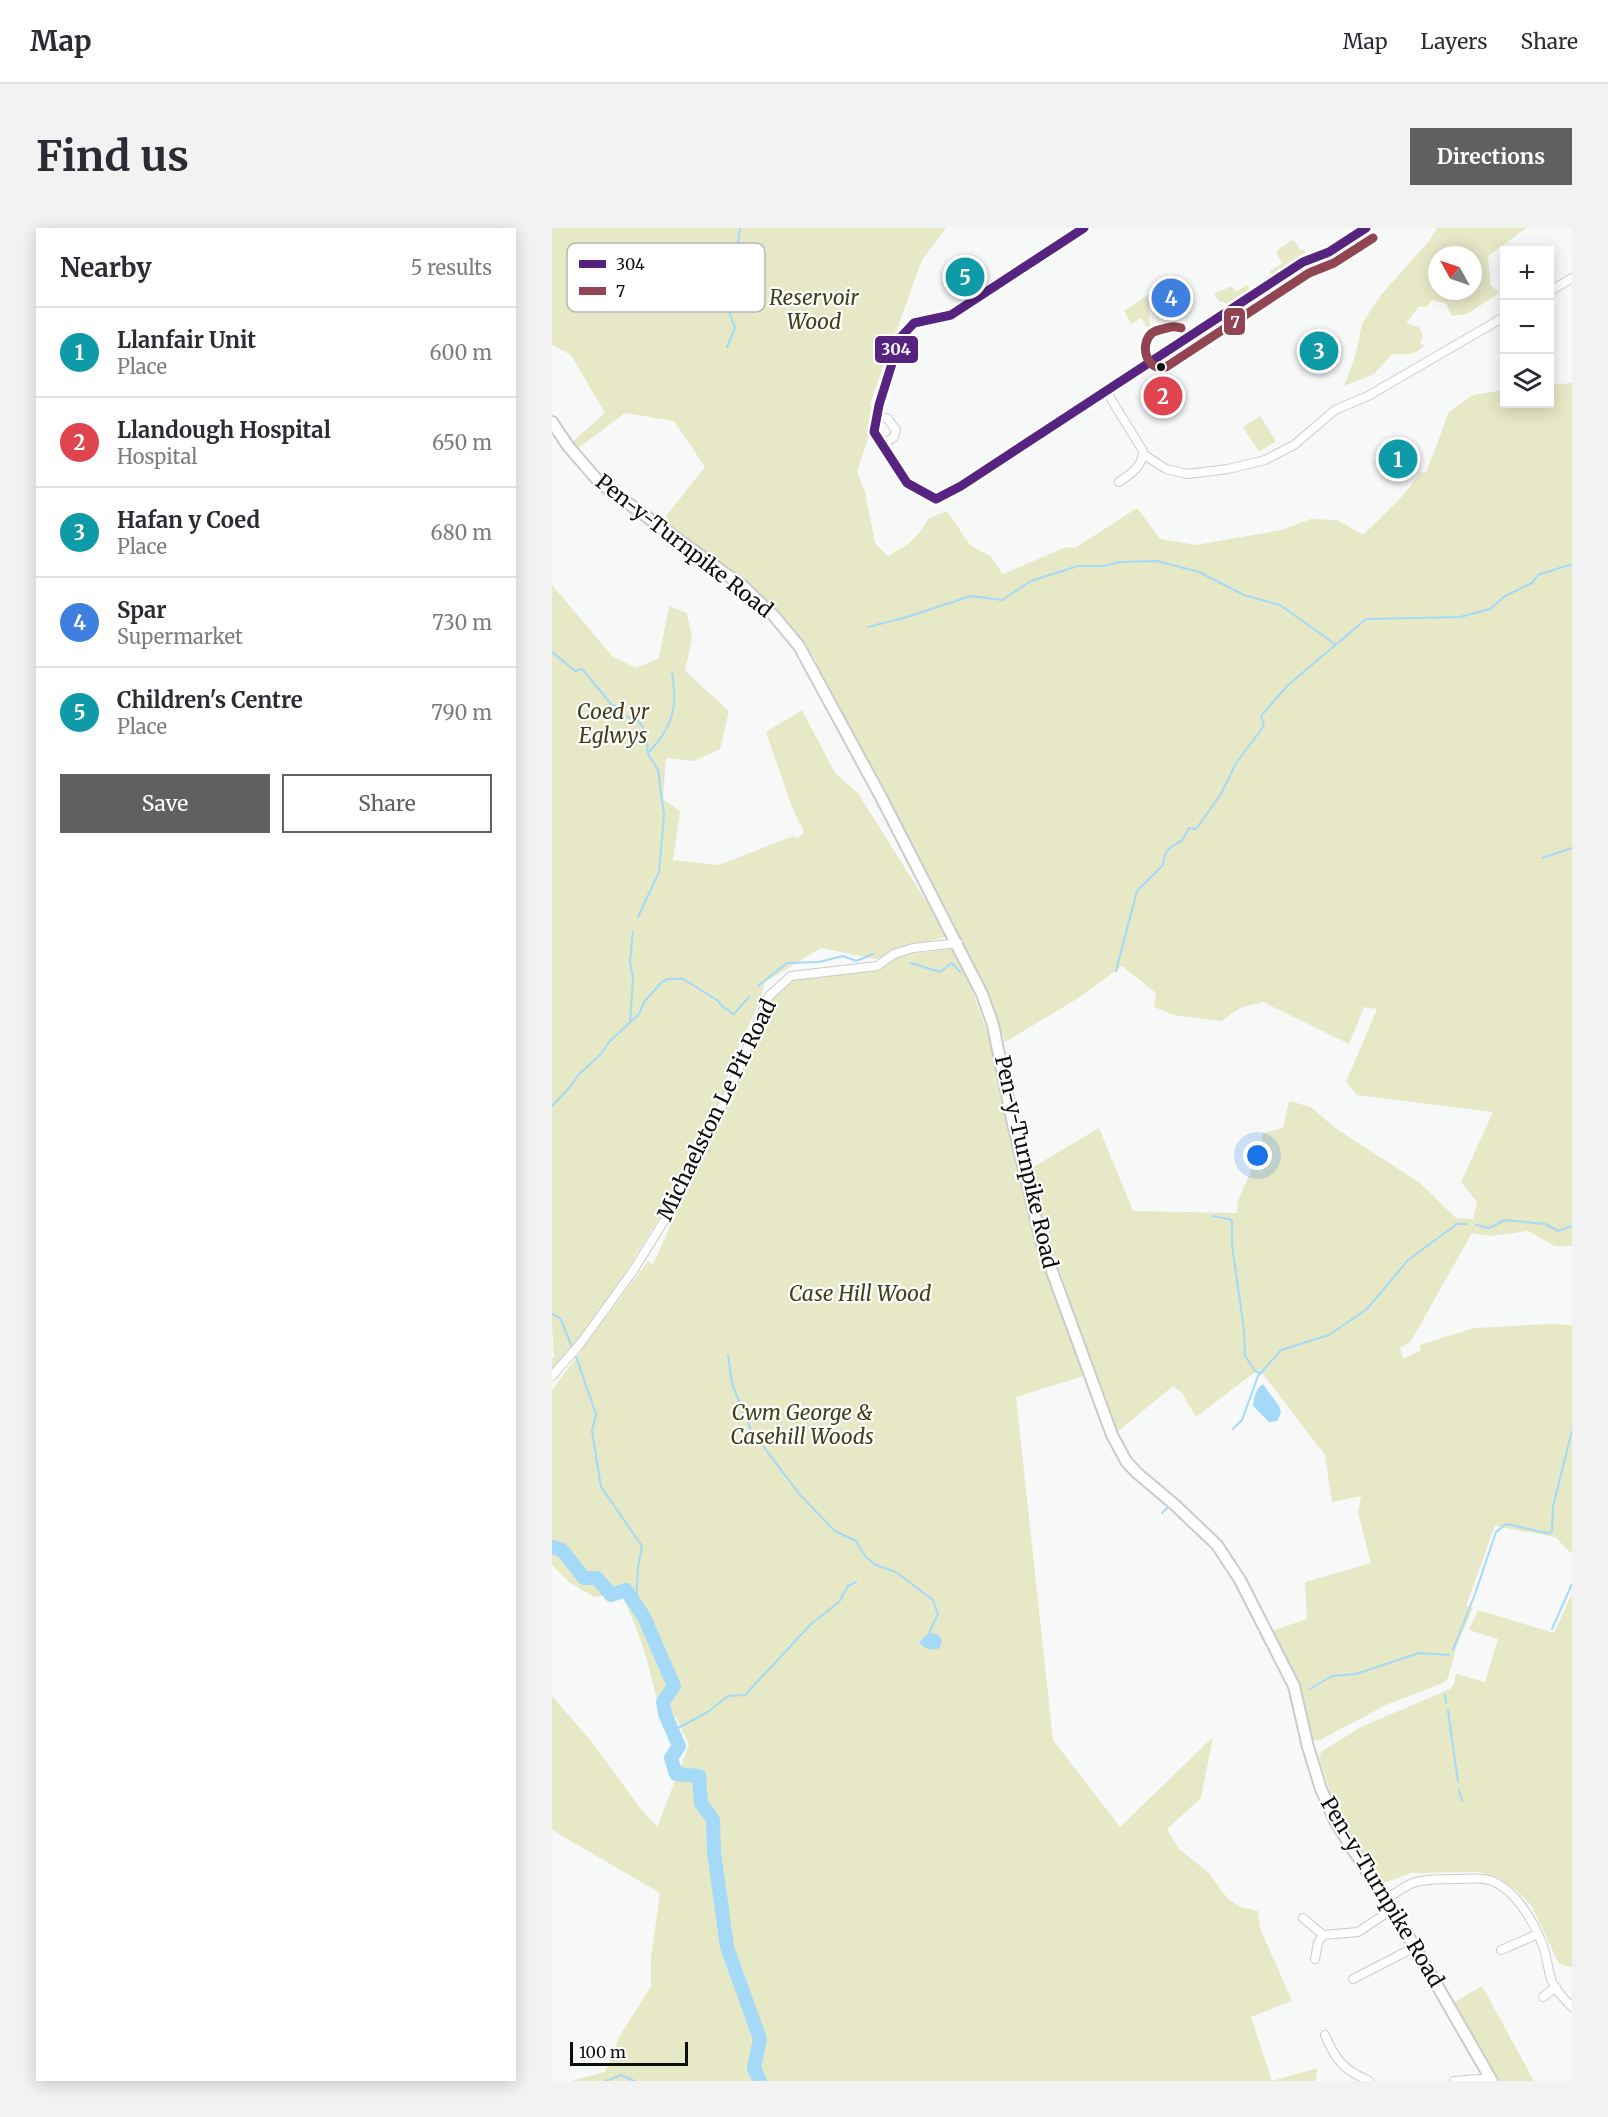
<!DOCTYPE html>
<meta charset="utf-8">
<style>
body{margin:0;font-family:Merriweather,serif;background:#f2f2f3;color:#2b2b33}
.controls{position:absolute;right:18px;top:18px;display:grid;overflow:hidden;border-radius:0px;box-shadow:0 3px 15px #0003}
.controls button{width:54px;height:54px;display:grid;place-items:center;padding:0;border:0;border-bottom:2px solid #e1e1e2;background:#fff;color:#2b2b33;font:30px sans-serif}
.compass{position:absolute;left:876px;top:18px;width:54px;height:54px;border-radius:50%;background:#fff;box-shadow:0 3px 15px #0003;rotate:310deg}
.scale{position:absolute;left:18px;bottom:15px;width:118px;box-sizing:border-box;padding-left:6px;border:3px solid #0d0f0e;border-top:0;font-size:16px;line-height:21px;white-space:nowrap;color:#0d0f0e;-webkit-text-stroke:4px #fff;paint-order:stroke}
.you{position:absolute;left:706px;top:928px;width:21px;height:21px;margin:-15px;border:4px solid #fff;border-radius:50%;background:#1a73e8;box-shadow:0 0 0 9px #1a73e833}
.badge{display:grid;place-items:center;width:39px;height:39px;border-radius:50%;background:#5f6160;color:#fff;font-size:20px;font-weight:700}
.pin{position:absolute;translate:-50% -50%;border:3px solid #fff;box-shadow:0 2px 6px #0006}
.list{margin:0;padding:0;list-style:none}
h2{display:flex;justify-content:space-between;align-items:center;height:78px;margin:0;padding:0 24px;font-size:26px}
h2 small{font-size:20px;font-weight:400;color:#7c7c81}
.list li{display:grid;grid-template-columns:39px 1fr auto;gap:18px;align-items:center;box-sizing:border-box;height:90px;padding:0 24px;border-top:2px solid #e1e1e2}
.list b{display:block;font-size:22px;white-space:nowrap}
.list p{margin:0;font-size:20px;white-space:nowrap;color:#7c7c81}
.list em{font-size:20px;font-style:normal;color:#7c7c81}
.actions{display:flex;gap:12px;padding:18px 24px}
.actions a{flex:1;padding:14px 0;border:2px solid #5f6160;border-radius:0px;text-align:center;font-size:21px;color:#5f6160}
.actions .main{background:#5f6160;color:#fff}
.icon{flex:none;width:33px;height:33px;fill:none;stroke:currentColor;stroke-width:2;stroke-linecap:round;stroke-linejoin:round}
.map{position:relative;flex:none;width:1020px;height:1853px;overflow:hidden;border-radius:0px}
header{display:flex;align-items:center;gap:36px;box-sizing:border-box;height:84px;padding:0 30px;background:#fff;border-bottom:2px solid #e1e1e2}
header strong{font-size:28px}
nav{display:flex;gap:33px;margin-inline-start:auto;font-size:21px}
.intro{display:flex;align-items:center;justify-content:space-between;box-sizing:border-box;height:144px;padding:0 36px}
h1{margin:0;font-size:42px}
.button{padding:15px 27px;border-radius:0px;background:#5f6160;color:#fff;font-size:21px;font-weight:700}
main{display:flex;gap:36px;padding:0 36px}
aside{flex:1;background:#fff;border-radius:0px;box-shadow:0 3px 15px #0003}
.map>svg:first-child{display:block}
.green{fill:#e6e8c6;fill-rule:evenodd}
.water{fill:#a4daf7}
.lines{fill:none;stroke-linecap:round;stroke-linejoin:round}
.stream{stroke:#a4daf7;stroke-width:2}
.river{stroke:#a4daf7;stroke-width:14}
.street-casing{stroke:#cacccb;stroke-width:10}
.secondary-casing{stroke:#cacccb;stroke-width:14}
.street{stroke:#fefefe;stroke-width:8}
.secondary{stroke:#fefefe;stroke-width:10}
.bus-1-casing{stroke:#fff;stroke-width:14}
.bus-2-casing{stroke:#fff;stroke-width:14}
.bus-1{stroke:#572381;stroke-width:9}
.bus-2{stroke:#914451;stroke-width:9}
.bus-dot{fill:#0d0f0e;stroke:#fff;stroke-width:2}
.labels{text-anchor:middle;stroke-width:4.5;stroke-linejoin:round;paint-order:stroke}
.park-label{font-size:21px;font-style:italic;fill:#414119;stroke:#fff}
.street-label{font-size:21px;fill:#0d0f0e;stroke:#fff}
.key{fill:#fff;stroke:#b6b7b7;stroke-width:1.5}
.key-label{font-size:16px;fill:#0d0f0e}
.line-badge{stroke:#fff;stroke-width:2}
.badge-label{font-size:16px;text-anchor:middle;font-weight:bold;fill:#fff}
</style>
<header>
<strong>Map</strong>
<nav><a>Map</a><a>Layers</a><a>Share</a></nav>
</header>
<div class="intro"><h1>Find us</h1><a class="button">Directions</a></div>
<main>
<aside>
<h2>Nearby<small>5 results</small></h2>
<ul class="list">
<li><span class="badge" style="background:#0f9aa8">1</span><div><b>Llanfair Unit</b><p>Place</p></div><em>600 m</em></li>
<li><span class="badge" style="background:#e0444e">2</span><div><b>Llandough Hospital</b><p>Hospital</p></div><em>650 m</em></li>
<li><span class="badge" style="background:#0f9aa8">3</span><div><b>Hafan y Coed</b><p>Place</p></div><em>680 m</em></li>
<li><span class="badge" style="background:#3f7fe0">4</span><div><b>Spar</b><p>Supermarket</p></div><em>730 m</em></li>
<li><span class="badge" style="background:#0f9aa8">5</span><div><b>Children's Centre</b><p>Place</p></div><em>790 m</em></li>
</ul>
<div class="actions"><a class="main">Save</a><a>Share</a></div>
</aside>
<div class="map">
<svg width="1020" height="1853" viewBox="0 0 1020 1853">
<rect width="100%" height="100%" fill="#f7f9f8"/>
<!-- green -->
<path class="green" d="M 0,0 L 394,0 L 370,32 L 318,176 L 323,190 L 305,243 L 313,264 L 323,315 L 336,328 L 356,316 L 368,304 L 377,290 L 395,283 L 418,317 L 438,328 L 451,346 L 514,319 L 523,320 L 585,280 L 608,311 L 644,317 L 730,302 L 759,291 L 785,292 L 811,307 C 831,287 854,268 868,244 L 874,245 L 897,184 L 921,167 L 952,162 L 952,176 L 998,176 L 998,157 L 1020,155 L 1020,1018 L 1003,1018 L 976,1003 L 939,1008 L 920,1005 L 859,1113 L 848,1120 L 851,1131 L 869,1122 L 868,1117 L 922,1100 L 998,1096 L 1020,1097 L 1020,1326 L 1003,1309 L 943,1298 L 914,1378 L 921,1380 L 905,1417 L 896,1450 L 891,1455 L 836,1476 L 766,1513 L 760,1511 L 751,1478 L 750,1462 L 719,1403 L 755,1391 L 753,1354 L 819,1335 L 806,1285 L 809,1268 L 780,1274 L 773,1227 L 707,1141 L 644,1189 L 630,1165 L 621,1158 L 564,1205 L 497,1012 L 478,941 L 547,900 L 581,983 L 685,985 L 686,972 L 707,926 L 711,905 L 731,900 L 737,873 L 759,879 L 783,900 L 868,955 L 904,990 L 921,991 L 925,974 L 909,954 L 941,884 L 805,867 L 794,854 L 825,781 L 812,779 L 797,816 L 711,774 L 690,779 L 669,793 L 621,787 L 602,779 L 604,765 L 570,738 L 528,769 L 453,814 L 431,757 L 263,438 L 264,432 L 225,382 L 121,301 L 114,288 L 153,239 L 122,193 L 73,185 L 21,224 L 16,218 L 53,185 L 19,127 L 0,117 Z
M 885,0 L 974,0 L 936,28 L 938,56 L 947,65 L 915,86 L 900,88 L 894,75 L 880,72 L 875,79 L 867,79 L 854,95 L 867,99 L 871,107 L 868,115 L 873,117 C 863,127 854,127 840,126 L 822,146 L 792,158 L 803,129 L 810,96 L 828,68 L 878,12 ZM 885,27 L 921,27 L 921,63 L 885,63 Z
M 740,12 L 744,15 L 749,23 L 752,21 L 753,25 L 720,48 L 717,44 L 730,35 L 725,27 L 725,22 Z
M 795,19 L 798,22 L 792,26 L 794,29 L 792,30 L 788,29 L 781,34 L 775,33 L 737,57 L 741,48 L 756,39 L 779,29 Z
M 695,57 L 698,62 L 676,76 L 667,73 L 662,66 L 680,58 L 684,64 Z
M 599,65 L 600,76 L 597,77 L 598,95 L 602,104 L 599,105 L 589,90 L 579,96 L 572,83 Z
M 713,67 L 723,67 L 664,105 L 661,101 Z
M 708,188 L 724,213 L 707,224 L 691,199 Z
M 0,357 L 61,429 L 84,440 L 107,430 L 117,378 L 135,385 L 140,410 L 133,443 L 177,483 L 168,521 L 142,533 L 114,530 L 111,571 L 128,583 L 121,632 L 166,637 L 242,608 L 245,611 L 252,604 L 240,579 L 214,504 L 250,482 L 283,545 L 305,564 L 396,708 L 323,731 L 269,720 L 213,754 L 208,773 L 184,825 L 175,850 L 168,880 L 116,975 L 74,1044 L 11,1134 L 0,1147 L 0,1130 L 2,1130 L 0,1097 Z
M 399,721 L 409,732 L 440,817 L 458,904 L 484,989 L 491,1034 L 535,1147 L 464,1169 L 501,1512 L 568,1599 L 661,1509 L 649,1570 L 615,1601 L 627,1621 L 656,1644 L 675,1670 L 688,1679 L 706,1683 L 708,1700 L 740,1773 L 699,1789 L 720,1853 L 18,1853 L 53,1844 L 67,1809 L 99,1758 L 99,1730 L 108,1665 L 0,1602 L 0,1468 L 39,1513 L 88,1580 L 105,1599 L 137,1517 L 124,1489 L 110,1494 C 100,1448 90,1406 68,1364 L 42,1369 L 17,1354 L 0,1337 L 0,1162 L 96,1033 L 101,1037 L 217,771 L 240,750 L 325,740 L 342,728 Z
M 1020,1365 L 1020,1739 L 1007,1736 L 979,1677 L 964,1662 L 948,1651 L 927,1644 L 859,1645 L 829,1656 L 782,1576 L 767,1529 L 770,1523 L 811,1498 L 898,1461 L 902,1456 L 904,1446 L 933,1454 L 946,1411 L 917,1402 L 926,1382 L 1002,1405 Z
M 930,1758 L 982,1853 L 945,1853 L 901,1775 Z
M 765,1840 L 764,1853 L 720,1853 Z"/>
<!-- water -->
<path class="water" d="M 711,1156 L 727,1178 L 729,1185 L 725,1193 L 717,1194 L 701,1178 C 702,1169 703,1162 711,1156 Z
M 377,1405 L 385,1406 L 390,1411 L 388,1420 C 378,1423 374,1422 367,1414 Z"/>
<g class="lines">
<!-- stream -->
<path class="stream" d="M 175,119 L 183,100 L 178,86 L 179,76 L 184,71 L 179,60 L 187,51 L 184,32 L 188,0
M 316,399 L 355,389 L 419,368 L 450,372 L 479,353 L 526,338 L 551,338 L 569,334 L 605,333 L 647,344 L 692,367 L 728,377 L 783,416
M 0,424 L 23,443 L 30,441 L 60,477 L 65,478 L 73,488 L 86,492 L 94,504 L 96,526 L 106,542 L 112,587 L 107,644 L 86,689
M 96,525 C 121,499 126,479 120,444
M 990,630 L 1020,620
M 359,735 L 388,744 L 400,735 L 408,744
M 564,743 L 585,663 L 611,637 C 612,623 618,618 630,613 L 637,600 L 644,601 L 669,566 L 684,535 L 712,498 L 709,488 L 735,458 L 814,391 L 908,389 L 938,381 L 953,368 L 980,355 L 986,347 L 1020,336
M 206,758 L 235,735 L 267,734 L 291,728 L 304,733 L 321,726
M 78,794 L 81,751 L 78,734 L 81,704
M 0,878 L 18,859 L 27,846 L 48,827 L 57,814 L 87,786 L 92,774 L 110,754 L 116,751 L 131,751 L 165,772 L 171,779 L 182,786 L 197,769
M 661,988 L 680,992 L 680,1017 L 692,1102 L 693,1128 L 703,1143 L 708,1145
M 924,997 L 937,1000 L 953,992 L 993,996 L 1006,1003 L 1020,998
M 0,1086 L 8,1090 L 21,1121
M 23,1126 L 44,1186 L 40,1203 L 49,1259 L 90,1318 L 86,1339 L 84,1377
M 176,1127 L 180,1156 L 199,1202 L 248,1267 L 283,1303 L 304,1313 L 313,1328 L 324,1337 L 344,1344 L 381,1372 L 386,1386 L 377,1405
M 681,1201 L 690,1192 L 706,1148 L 729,1122 L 777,1107 L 815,1081 L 856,1032 L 905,996 L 914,996
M 610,1285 L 615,1280
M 1000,1401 L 1020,1356
M 901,1422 L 923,1366 L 944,1304 L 954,1296 L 995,1305 L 1000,1304 L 1001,1278 L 1020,1203
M 758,1461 L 780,1448 L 804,1446 L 867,1425 L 897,1427
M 893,1467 L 894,1475
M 896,1482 L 906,1554
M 120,1503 L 156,1484 L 176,1468 L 193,1467 L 259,1396 L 287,1374 L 296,1358 L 304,1354
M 907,1562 L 910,1573
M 54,1853 L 69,1847 L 82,1853"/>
<!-- river -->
<path class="river" d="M 0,1319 L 10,1322 L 32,1350 L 45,1350 L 59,1367 L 74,1362 L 92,1389 L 122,1458 L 111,1474 L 113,1486 L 127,1518 L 119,1530 L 124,1546 L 147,1548 L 149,1575 L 161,1592 L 162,1624 L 175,1719 L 208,1811 L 202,1840 L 208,1853"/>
<defs>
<path id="street" d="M 532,0 L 399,87 L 362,95 L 348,110 L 327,177 L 322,204 L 355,255 L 384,271 L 409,258 L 751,34 L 777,24 L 814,0
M 998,63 L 1020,50
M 554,163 L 591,223 C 591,238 579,246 567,254
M 325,190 L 335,190 L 344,202 L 342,209 L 330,217
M 591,226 L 614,241 L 635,246 L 676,241 L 713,232 L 742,217 L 783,182 L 816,168 L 952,89
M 0,1148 L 28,1116 L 81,1043 L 126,970 L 176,866 L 217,768 L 239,748 L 325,738 L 342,726 L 361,720 L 406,715
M 833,1673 C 863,1649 867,1652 905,1651 C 915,1651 927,1649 937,1652 C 963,1660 982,1694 991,1718 C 995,1729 996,1743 1000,1754 C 1004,1763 1013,1772 1020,1779
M 751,1690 L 771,1707 L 806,1704 L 839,1682
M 949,1722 L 986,1706
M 763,1731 L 766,1715 L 771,1707
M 801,1751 L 863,1719
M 991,1769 L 1004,1759
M 773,1807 C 784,1833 791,1841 817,1853
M 902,1853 L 939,1850"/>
<path id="secondary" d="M 0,194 L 16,218 L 48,255 L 192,359 L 222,388 L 247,418 L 329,569 L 430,766 L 441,797 L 460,891 L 490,1016 L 560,1207 L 574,1233 L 585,1245 L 623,1277 L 665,1317 L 688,1352 L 742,1458 L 756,1519 L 769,1561 L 783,1593 L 863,1719 L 940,1853"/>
</defs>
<!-- street casing -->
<use href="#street" class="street-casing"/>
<!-- secondary casing -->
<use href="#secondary" class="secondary-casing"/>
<!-- street -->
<use href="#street" class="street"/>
<!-- secondary -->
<use href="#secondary" class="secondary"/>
<defs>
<path id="bus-1" d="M 532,0 L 399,87 L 362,95 L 348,110 L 327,177 L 322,204 L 355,255 L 384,271 L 409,258 L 751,34 L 777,24 L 814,0"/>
<path id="bus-2" d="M 629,100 C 623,98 620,98 615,100 C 610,101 604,102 600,105 C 587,116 594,144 614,139 L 757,45 L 782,35 L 821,10"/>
</defs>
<!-- bus-1 casing -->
<use href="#bus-1" class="bus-1-casing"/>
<!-- bus-2 casing -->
<use href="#bus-2" class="bus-2-casing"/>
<!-- bus-1 -->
<use href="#bus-1" class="bus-1"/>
<!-- bus-2 -->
<use href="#bus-2" class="bus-2"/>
</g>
<!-- markers -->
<circle class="bus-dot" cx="609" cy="139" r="5"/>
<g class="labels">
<!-- park labels -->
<g class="park-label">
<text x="262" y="77">Reservoir<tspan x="262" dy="24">Wood</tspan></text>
<text x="61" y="491">Coed yr<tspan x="61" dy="24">Eglwys</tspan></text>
<text x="308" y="1073">Case Hill Wood</text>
<text x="250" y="1192">Cwm George &amp;<tspan x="250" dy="24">Casehill Woods</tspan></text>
</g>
<!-- street labels -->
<g class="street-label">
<text transform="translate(132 318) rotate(38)" y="7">Pen-y-Turnpike Road</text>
<text transform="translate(165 882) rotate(-64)" y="7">Michaelston Le Pit Road</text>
<text transform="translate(474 934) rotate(77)" y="7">Pen-y-Turnpike Road</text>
<text transform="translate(830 1664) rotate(59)" y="7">Pen-y-Turnpike Road</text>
</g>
</g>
<!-- legend -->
<rect x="15" y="15" width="198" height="69" rx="9" class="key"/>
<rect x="27" y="32" width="27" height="8" fill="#572381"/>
<rect x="27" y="59" width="27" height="8" fill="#914451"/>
<g class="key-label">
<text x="64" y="42">304</text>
<text x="64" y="69">7</text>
</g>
<g class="line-badge">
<rect x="671" y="79" width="23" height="29" rx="6" fill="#914451"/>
<rect x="322" y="107" width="45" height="29" rx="6" fill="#572381"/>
</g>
<g class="badge-label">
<text x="683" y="100">7</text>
<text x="344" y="127">304</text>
</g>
</svg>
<div class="controls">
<button>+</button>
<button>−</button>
<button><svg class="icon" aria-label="layers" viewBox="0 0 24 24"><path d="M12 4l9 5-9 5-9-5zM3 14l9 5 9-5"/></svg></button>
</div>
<svg class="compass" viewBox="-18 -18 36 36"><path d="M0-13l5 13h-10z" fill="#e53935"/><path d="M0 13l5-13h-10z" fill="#7c7c81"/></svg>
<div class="scale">100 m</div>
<div class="you"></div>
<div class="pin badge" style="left:846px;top:231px;background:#0f9aa8">1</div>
<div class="pin badge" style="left:611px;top:168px;background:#e0444e">2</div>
<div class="pin badge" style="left:767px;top:123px;background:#0f9aa8">3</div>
<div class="pin badge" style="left:619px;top:70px;background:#3f7fe0">4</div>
<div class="pin badge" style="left:413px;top:49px;background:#0f9aa8">5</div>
</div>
</main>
